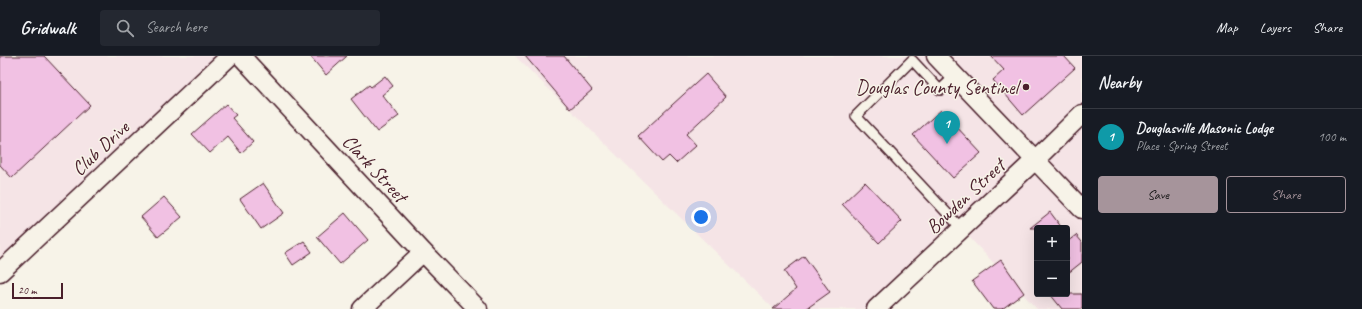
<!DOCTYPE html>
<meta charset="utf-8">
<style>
body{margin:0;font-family:Caveat,sans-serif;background:#242831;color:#f1f3f6}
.controls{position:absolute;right:12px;bottom:12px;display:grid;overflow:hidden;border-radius:4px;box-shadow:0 4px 16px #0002}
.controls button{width:36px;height:36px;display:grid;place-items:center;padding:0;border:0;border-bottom:1px solid #363941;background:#171b24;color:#f1f3f6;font:20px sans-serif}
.scale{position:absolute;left:12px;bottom:10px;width:51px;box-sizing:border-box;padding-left:4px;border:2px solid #4a1f2b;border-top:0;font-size:11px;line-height:14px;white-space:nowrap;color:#4a1f2b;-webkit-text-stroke:3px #f7f3e8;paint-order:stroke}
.you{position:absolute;left:701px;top:161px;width:14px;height:14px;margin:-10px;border:3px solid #fff;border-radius:50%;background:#1a73e8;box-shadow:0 0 0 6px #1a73e833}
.badge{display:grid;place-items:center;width:26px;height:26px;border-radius:50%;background:#a6949b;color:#fff;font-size:13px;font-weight:700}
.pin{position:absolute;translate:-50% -33px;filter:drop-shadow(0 1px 2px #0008)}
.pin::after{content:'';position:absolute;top:21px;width:14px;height:12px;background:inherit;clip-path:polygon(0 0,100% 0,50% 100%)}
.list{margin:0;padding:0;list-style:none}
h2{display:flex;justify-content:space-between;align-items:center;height:52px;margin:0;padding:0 16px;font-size:17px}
h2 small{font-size:13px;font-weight:400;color:#9ea1a6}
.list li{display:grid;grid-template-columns:26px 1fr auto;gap:12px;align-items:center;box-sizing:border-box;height:56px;padding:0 16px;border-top:1px solid #363941}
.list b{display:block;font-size:15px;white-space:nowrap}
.list p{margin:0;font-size:13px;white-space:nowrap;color:#9ea1a6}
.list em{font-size:13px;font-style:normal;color:#9ea1a6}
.actions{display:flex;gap:8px;padding:12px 16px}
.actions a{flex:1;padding:9px 0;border:1px solid #a6949b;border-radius:4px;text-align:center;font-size:14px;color:#a6949b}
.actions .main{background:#a6949b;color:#111}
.icon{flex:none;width:22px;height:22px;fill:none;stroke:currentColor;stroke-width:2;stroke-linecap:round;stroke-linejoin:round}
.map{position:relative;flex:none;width:1082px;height:253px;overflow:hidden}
header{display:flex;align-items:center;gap:24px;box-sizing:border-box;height:56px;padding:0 20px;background:#171b24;border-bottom:1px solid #363941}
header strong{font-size:19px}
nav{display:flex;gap:22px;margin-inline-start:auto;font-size:14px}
.search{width:280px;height:36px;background:#242831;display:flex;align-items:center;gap:10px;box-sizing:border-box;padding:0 14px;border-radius:4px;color:#9ea1a6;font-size:15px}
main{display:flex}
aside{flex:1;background:#171b24}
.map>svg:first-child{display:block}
.built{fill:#f5e4e6;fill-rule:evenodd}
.building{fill:#f1c1e3;stroke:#4a1f2b}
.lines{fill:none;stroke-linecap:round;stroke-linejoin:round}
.service-casing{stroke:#4a1f2b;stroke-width:12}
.minor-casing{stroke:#4a1f2b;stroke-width:21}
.service{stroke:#f7f3e8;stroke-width:9}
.minor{stroke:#f7f3e8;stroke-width:18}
.poi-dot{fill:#4a1f2b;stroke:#f7f3e8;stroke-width:1.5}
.labels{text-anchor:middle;stroke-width:3;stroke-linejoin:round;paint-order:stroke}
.poi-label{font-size:20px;fill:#4a1f2b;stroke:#f7f3e8;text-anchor:end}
.street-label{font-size:20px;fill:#4a1f2b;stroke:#f7f3e8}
</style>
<header>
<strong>Gridwalk</strong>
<div class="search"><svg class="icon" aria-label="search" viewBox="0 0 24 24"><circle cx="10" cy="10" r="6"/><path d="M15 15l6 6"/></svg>Search here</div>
<nav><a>Map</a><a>Layers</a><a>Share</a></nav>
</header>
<main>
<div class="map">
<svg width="1082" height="253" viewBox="0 0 1082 253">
<rect width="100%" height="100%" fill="#f7f3e8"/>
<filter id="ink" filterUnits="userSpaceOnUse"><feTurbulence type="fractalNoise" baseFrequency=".025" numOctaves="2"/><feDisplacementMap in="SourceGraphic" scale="8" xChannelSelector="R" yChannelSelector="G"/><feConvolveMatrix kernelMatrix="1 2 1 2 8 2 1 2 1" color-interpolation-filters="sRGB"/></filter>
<g filter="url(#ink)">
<!-- built -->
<path class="built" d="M 0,0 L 230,0 L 0,216 Z
M 515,0 L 1082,0 L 1082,253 L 1037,253 L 968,180 L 881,253 L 774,253 ZM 1037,172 L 1067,172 L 1067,238 L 1037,238 Z"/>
<!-- building -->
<path class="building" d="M 0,0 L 44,0 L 90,49 L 12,122 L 0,109 Z
M 310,0 L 347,0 L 326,19 Z
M 525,0 L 564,0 L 592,34 L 570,53 Z
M 991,0 L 1064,0 L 1075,12 L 1023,59 L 993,24 L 1004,14 Z
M 706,18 L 726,41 L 686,78 L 696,89 L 676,107 L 669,100 L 662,106 L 638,80 Z
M 385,20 L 393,30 L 382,39 L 399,60 L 377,76 L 351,43 L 369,29 L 371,31 Z
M 226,48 L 236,59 L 232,62 L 253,86 L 241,97 L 228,81 L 210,97 L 192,78 Z
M 941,54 L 981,97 L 953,122 L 913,79 Z
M 865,126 L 902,165 L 879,187 L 842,148 Z
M 263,127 L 284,157 L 261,173 L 240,143 Z
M 164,141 L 182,161 L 158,181 L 141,161 Z
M 1050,156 L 1062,172 L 1030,172 Z
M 345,157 L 368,184 L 340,208 L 317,181 Z
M 1076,179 L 1082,186 L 1082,206 L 1067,218 L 1067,186 Z
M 304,185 L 312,196 L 293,209 L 285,197 Z
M 804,200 L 830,236 L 806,253 L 773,253 L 796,233 L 784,215 Z
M 1001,204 L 1024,237 L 1002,253 L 993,253 L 972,225 Z
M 1050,238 L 1082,238 L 1082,253 L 1062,253 Z"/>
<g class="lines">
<defs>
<path id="service" d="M 955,20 L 940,34 L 912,4 L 856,60 L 962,173"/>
<path id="minor" d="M 241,0 L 423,196 L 478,253
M 936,0 L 1082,153
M 0,216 L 230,0
M 362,253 L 423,196
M 876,253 L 1035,104 L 1082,58"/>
</defs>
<!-- service casing -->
<use href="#service" class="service-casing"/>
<!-- minor casing -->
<use href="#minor" class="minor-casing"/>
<!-- service -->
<use href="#service" class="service"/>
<!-- minor -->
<use href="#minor" class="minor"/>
</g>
</g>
<!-- markers -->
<circle class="poi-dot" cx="1026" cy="31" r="4"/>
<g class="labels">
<!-- poi labels -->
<g class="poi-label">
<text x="1018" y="38">Douglas County Sentinel</text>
</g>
<!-- street labels -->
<g class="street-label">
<text transform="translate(100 92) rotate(-43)" y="7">Club Drive</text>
<text transform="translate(375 112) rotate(47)" y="7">Clark Street</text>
<text transform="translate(965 140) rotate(-43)" y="7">Bowden Street</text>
</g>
</g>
</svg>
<div class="controls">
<button>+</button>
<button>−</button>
</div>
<div class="scale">20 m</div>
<div class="you"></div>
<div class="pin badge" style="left:947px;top:88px;background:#0f9aa8">1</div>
</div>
<aside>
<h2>Nearby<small></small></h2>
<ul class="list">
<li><span class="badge" style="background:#0f9aa8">1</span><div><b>Douglasville Masonic Lodge</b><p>Place · Spring Street</p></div><em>100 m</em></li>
</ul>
<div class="actions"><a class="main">Save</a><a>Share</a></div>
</aside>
</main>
